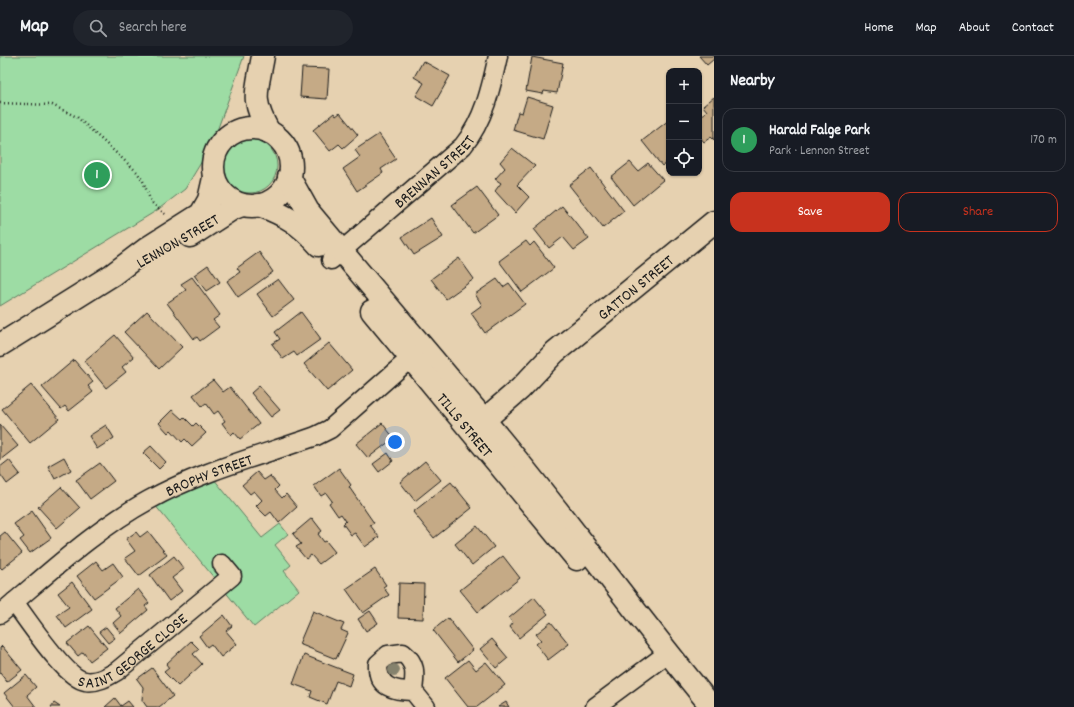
<!DOCTYPE html>
<meta charset="utf-8">
<style>
body{margin:0;font-family:Dekko,sans-serif;background:#20242c;color:#f1f3f6}
.controls{position:absolute;right:12px;top:12px;display:grid;overflow:hidden;border-radius:8px;box-shadow:0 1px 3px #0004}
.controls button{width:36px;height:36px;display:grid;place-items:center;padding:0;border:0;border-bottom:1px solid #363941;background:#171b24;color:#f1f3f6;font:20px sans-serif}
.you{position:absolute;left:395px;top:386px;width:14px;height:14px;margin:-10px;border:3px solid #fff;border-radius:50%;background:#1a73e8;box-shadow:0 0 0 6px #1a73e833}
.badge{display:grid;place-items:center;width:26px;height:26px;border-radius:50%;background:#c8321e;color:#fff;font-size:13px;font-weight:700}
.pin{position:absolute;translate:-50% -50%;border:2px solid #fff;box-shadow:0 1px 4px #0006}
.list{margin:0;padding:0;list-style:none}
h2{display:flex;justify-content:space-between;align-items:center;height:52px;margin:0;padding:0 16px;font-size:17px}
h2 small{font-size:13px;font-weight:400;color:#9ea1a6}
.list li{display:grid;grid-template-columns:26px 1fr auto;gap:12px;align-items:center;box-sizing:border-box;height:64px;margin:0 8px 8px;padding:0 8px;border:1px solid #363941;border-radius:12px}
.list b{display:block;font-size:15px;white-space:nowrap}
.list p{margin:0;font-size:13px;white-space:nowrap;color:#9ea1a6}
.list em{font-size:13px;font-style:normal;color:#9ea1a6}
.actions{display:flex;gap:8px;padding:12px 16px}
.actions a{flex:1;padding:9px 0;border:1px solid #c8321e;border-radius:12px;text-align:center;font-size:14px;color:#c8321e}
.actions .main{background:#c8321e;color:#fff}
.icon{flex:none;width:22px;height:22px;fill:none;stroke:currentColor;stroke-width:2;stroke-linecap:round;stroke-linejoin:round}
.map{position:relative;flex:none;width:714px;height:651px;overflow:hidden}
header{display:flex;align-items:center;gap:24px;box-sizing:border-box;height:56px;padding:0 20px;background:#171b24;border-bottom:1px solid #363941}
header strong{font-size:19px}
nav{display:flex;gap:22px;margin-inline-start:auto;font-size:14px}
.search{width:280px;height:36px;background:#20242c;display:flex;align-items:center;gap:10px;box-sizing:border-box;padding:0 14px;border-radius:22px;color:#9ea1a6;font-size:15px}
main{display:flex}
aside{flex:1;background:#171b24}
.map>svg:first-child{display:block}
.green{fill:#9ddca4;stroke:#5c7c60}
.building{fill:#c5aa86;stroke:#1c1c1c}
.lines{fill:none;stroke-linecap:round;stroke-linejoin:round}
.street-casing{stroke:#1c1c1c;stroke-width:21}
.secondary-casing{stroke:#1c1c1c;stroke-width:25}
.path{stroke:#1c1c1c;stroke-width:2.5;stroke-dasharray:1 3;stroke-linecap:butt}
.street{stroke:#e6d1b0;stroke-width:18}
.secondary{stroke:#e6d1b0;stroke-width:22}
.tree{fill:#85826d}
.labels{text-anchor:middle;stroke-width:3;stroke-linejoin:round;paint-order:stroke}
.street-label{font-size:16px;fill:#1c1c1c;stroke:#e6d1b0}
</style>
<header>
<strong>Map</strong>
<div class="search"><svg class="icon" aria-label="search" viewBox="0 0 24 24"><circle cx="10" cy="10" r="6"/><path d="M15 15l6 6"/></svg>Search here</div>
<nav><a>Home</a><a>Map</a><a>About</a><a>Contact</a></nav>
</header>
<main>
<div class="map">
<svg width="714" height="651" viewBox="0 0 714 651">
<rect width="100%" height="100%" fill="#e6d1b0"/>
<filter id="ink" filterUnits="userSpaceOnUse"><feTurbulence type="fractalNoise" baseFrequency=".025" numOctaves="2"/><feDisplacementMap in="SourceGraphic" scale="8" xChannelSelector="R" yChannelSelector="G"/><feConvolveMatrix kernelMatrix="1 2 1 2 8 2 1 2 1" color-interpolation-filters="sRGB"/></filter>
<g filter="url(#ink)">
<!-- green -->
<path class="green" d="M 0,0 L 244,0 L 218,72 L 202,105 L 185,133 L 156,155 L 0,250 Z
M223 110a27 27 0 1 1 54 0a27 27 0 1 1-54 0Z
M 209,417 L 262,482 L 280,468 L 288,478 L 275,489 L 291,509 L 284,515 L 299,534 L 254,571 L 150,443 Z"/>
<!-- building -->
<path class="building" d="M 699,0 L 714,0 L 714,3 L 707,9 Z
M 532,1 L 563,7 L 557,37 L 544,35 L 543,38 L 526,35 Z
M 423,5 L 450,20 L 433,50 L 416,40 L 424,27 L 414,21 Z
M 302,12 L 329,13 L 327,43 L 300,41 Z
M 527,41 L 553,49 L 543,83 L 513,74 L 518,56 L 522,57 Z
M 714,41 L 714,84 L 711,81 L 704,86 L 699,80 L 699,62 L 707,55 L 703,50 Z
M 334,57 L 336,60 L 340,57 L 358,79 L 343,92 L 339,88 L 330,95 L 313,74 Z
M 669,64 L 669,104 L 662,110 L 642,85 Z
M 379,78 L 396,103 L 381,113 L 383,117 L 357,135 L 343,113 L 360,101 L 355,94 Z
M 512,92 L 535,110 L 517,129 L 529,141 L 515,157 L 495,135 L 501,127 L 495,123 L 505,112 L 500,106 Z
M 630,106 L 638,115 L 648,107 L 663,124 L 633,149 L 611,121 Z
M 591,112 L 624,155 L 603,172 L 569,129 Z
M 477,131 L 498,159 L 473,177 L 452,149 Z
M 562,150 L 589,183 L 574,194 L 563,181 L 549,192 L 534,173 Z
M 431,162 L 443,181 L 414,199 L 402,181 Z
M 526,185 L 530,190 L 534,186 L 554,212 L 522,236 L 499,205 Z
M 259,196 L 273,216 L 238,241 L 227,225 L 240,216 L 237,212 Z
M 459,202 L 474,223 L 446,243 L 431,223 Z
M 208,209 L 220,226 L 206,235 L 194,219 Z
M 192,221 L 220,259 L 213,264 L 219,271 L 200,285 L 197,281 L 194,283 L 167,247 L 186,234 L 181,228 Z
M 278,223 L 294,244 L 273,260 L 257,238 Z
M 497,223 L 503,231 L 509,227 L 525,248 L 485,277 L 471,257 L 482,249 L 475,238 Z
M 147,255 L 182,291 L 159,313 L 124,276 Z
M 301,256 L 321,283 L 297,300 L 294,296 L 283,303 L 272,288 L 280,283 L 275,276 Z
M 115,279 L 134,301 L 122,311 L 126,316 L 106,332 L 84,305 Z
M 329,287 L 352,314 L 327,335 L 304,308 Z
M 74,304 L 93,326 L 88,330 L 93,336 L 69,355 L 65,350 L 61,353 L 42,331 Z
M 213,324 L 223,336 L 230,331 L 259,368 L 240,383 L 234,376 L 231,379 L 222,367 L 225,365 L 218,355 L 214,358 L 206,347 L 202,350 L 193,339 Z
M 31,329 L 59,363 L 30,387 L 2,353 Z
M 259,330 L 280,354 L 271,361 L 251,337 Z
M 172,354 L 182,363 L 184,361 L 193,370 L 196,367 L 206,377 L 192,390 L 185,383 L 182,386 L 171,374 L 168,377 L 159,367 Z
M 382,367 L 394,382 L 368,402 L 356,388 Z
M 0,369 L 18,390 L 0,404 Z
M 106,369 L 114,382 L 97,393 L 89,380 Z
M 151,390 L 166,406 L 159,413 L 143,397 Z
M 388,397 L 393,405 L 379,416 L 373,408 Z
M 64,401 L 71,414 L 55,423 L 48,410 Z
M 9,404 L 20,418 L 7,428 L 0,418 L 0,411 Z
M 425,405 L 441,424 L 415,445 L 400,426 Z
M 100,407 L 114,425 L 90,443 L 76,424 Z
M 339,412 L 351,429 L 349,431 L 374,467 L 370,469 L 379,481 L 365,491 L 355,477 L 351,479 L 343,468 L 346,465 L 341,458 L 338,460 L 329,447 L 332,445 L 326,437 L 321,440 L 314,430 Z
M 257,416 L 264,424 L 270,420 L 279,430 L 275,434 L 282,442 L 286,438 L 297,451 L 279,467 L 271,456 L 266,460 L 256,450 L 262,444 L 254,435 L 250,438 L 242,429 Z
M 451,426 L 472,452 L 434,482 L 413,456 Z
M 61,431 L 80,452 L 57,472 L 38,451 Z
M 32,455 L 51,482 L 30,497 L 20,484 L 24,481 L 14,468 Z
M 312,462 L 322,475 L 318,478 L 324,486 L 326,485 L 335,496 L 319,508 L 311,499 L 306,503 L 296,491 L 301,488 L 293,478 Z
M 477,470 L 494,491 L 472,509 L 455,488 Z
M 148,475 L 167,499 L 139,520 L 125,502 L 135,495 L 126,483 L 136,476 L 140,481 Z
M 5,476 L 22,497 L 2,513 L 0,511 L 0,480 Z
M 174,500 L 184,513 L 172,522 L 182,535 L 169,545 L 150,519 Z
M 503,500 L 520,522 L 478,556 L 460,534 Z
M 96,505 L 103,514 L 113,507 L 123,521 L 94,542 L 77,520 Z
M 375,513 L 386,529 L 383,531 L 389,539 L 363,557 L 346,533 Z
M 72,526 L 92,553 L 66,572 L 57,559 L 69,551 L 58,537 Z
M 399,527 L 424,528 L 423,563 L 398,562 Z
M 138,533 L 149,547 L 145,550 L 148,554 L 121,577 L 113,567 L 121,560 L 115,552 Z
M 534,541 L 548,558 L 519,582 L 510,571 L 513,567 L 509,562 Z
M 313,555 L 344,568 L 341,574 L 348,577 L 336,603 L 299,588 Z
M 370,555 L 378,567 L 366,575 L 358,563 Z
M 224,559 L 232,570 L 226,575 L 237,588 L 221,601 L 211,588 L 207,591 L 199,580 Z
M 448,562 L 473,594 L 458,606 L 433,574 Z
M 551,566 L 569,588 L 548,604 L 536,588 L 541,584 L 536,578 Z
M 89,570 L 107,592 L 90,605 L 83,596 L 78,600 L 67,587 Z
M 106,571 L 115,582 L 108,587 L 99,576 Z
M 492,583 L 508,602 L 496,612 L 480,593 Z
M 191,585 L 199,593 L 193,598 L 202,608 L 178,630 L 164,616 L 169,612 L 166,608 Z
M 2,590 L 22,614 L 7,626 L 0,617 L 0,592 Z
M 304,599 L 353,618 L 349,630 L 336,625 L 327,648 L 310,641 L 312,635 L 293,628 Z
M 468,604 L 476,614 L 486,606 L 505,629 L 477,651 L 468,651 L 445,622 Z
M 152,612 L 173,640 L 159,651 L 147,651 L 142,644 L 143,631 L 137,623 Z
M 26,619 L 36,631 L 27,639 L 36,651 L 15,651 L 4,637 Z
M 115,642 L 121,650 L 128,645 L 133,651 L 105,651 Z
M 506,646 L 509,651 L 498,651 Z
M 54,647 L 60,651 L 51,651 Z"/>
<g class="lines">
<defs>
<g id="street">
<path id="s1" d="M 331,204 L 463,90 C 484,64 491,32 498,0"/>
<path id="s2" d="M 14,546 C 27,563 66,623 85,625 C 97,627 107,621 117,615 L 232,520 L 222,508"/>
<path id="s3" d="M 0,558 C 48,518 94,474 149,444 C 201,415 260,400 316,380 L 330,373 L 421,293"/>
<path d="M 413,635 C 393,635 377,631 378,608 L 388,599 L 403,597 C 417,608 415,618 413,635 L 426,651"/>
<path d="M 595,651 L 668,597"/>
</g>
<g id="secondary">
<path d="M 263,0 C 257,36 250,42 269,76"/>
<circle cx="252" cy="111" r="39"/>
<path d="M 289,121 L 308,155 C 366,225 426,294 484,364 C 563,457 634,557 712,651"/>
<path d="M 259,149 C 286,159 300,168 319,189"/>
<path d="M 190,180 L 232,153 L 242,149"/>
<path id="s4" d="M 372,255 L 577,503"/>
<path d="M 0,289 L 112,219 L 149,191 L 201,158 L 209,144 L 214,122"/>
<path id="s5" d="M 470,367 L 484,364 L 520,333 L 555,296 L 714,166"/>
</g>
</defs>
<!-- street casing -->
<use href="#street" class="street-casing"/>
<!-- secondary casing -->
<use href="#secondary" class="secondary-casing"/>
<!-- path -->
<path class="path" d="M 0,47 L 52,49 L 77,61 L 137,116 L 143,125 L 151,146 L 166,159"/>
<!-- street -->
<use href="#street" class="street"/>
<!-- secondary -->
<use href="#secondary" class="secondary"/>
</g>
<!-- trees -->
<circle class="tree" cx="394" cy="614" r="6"/>
</g>
<g class="labels">
<!-- street labels -->
<g class="street-label">
<text dy="6" stroke="none"><textPath href="#s1" startOffset="136">BRENNAN STREET</textPath></text>
<text transform="translate(177 184) rotate(-30)" y="6">LENNON STREET</text>
<text dy="6" stroke="none"><textPath href="#s5" startOffset="216">GATTON STREET</textPath></text>
<text dy="6" stroke="none"><textPath href="#s4" startOffset="147">TILLS STREET</textPath></text>
<text dy="6" stroke="none"><textPath href="#s3" startOffset="253">BROPHY STREET</textPath></text>
<text dy="6" stroke="none"><textPath href="#s2" startOffset="165">SAINT GEORGE CLOSE</textPath></text>
</g>
</g>
</svg>
<div class="controls">
<button>+</button>
<button>−</button>
<button><svg class="icon" aria-label="locate" viewBox="0 0 24 24"><circle cx="12" cy="12" r="6"/><path d="M12 2v4M12 18v4M2 12h4M18 12h4"/></svg></button>
</div>
<div class="you"></div>
<div class="pin badge" style="left:97px;top:119px;background:#2e9e5b">1</div>
</div>
<aside>
<h2>Nearby<small></small></h2>
<ul class="list">
<li><span class="badge" style="background:#2e9e5b">1</span><div><b>Harald Falge Park</b><p>Park · Lennon Street</p></div><em>170 m</em></li>
</ul>
<div class="actions"><a class="main">Save</a><a>Share</a></div>
</aside>
</main>
